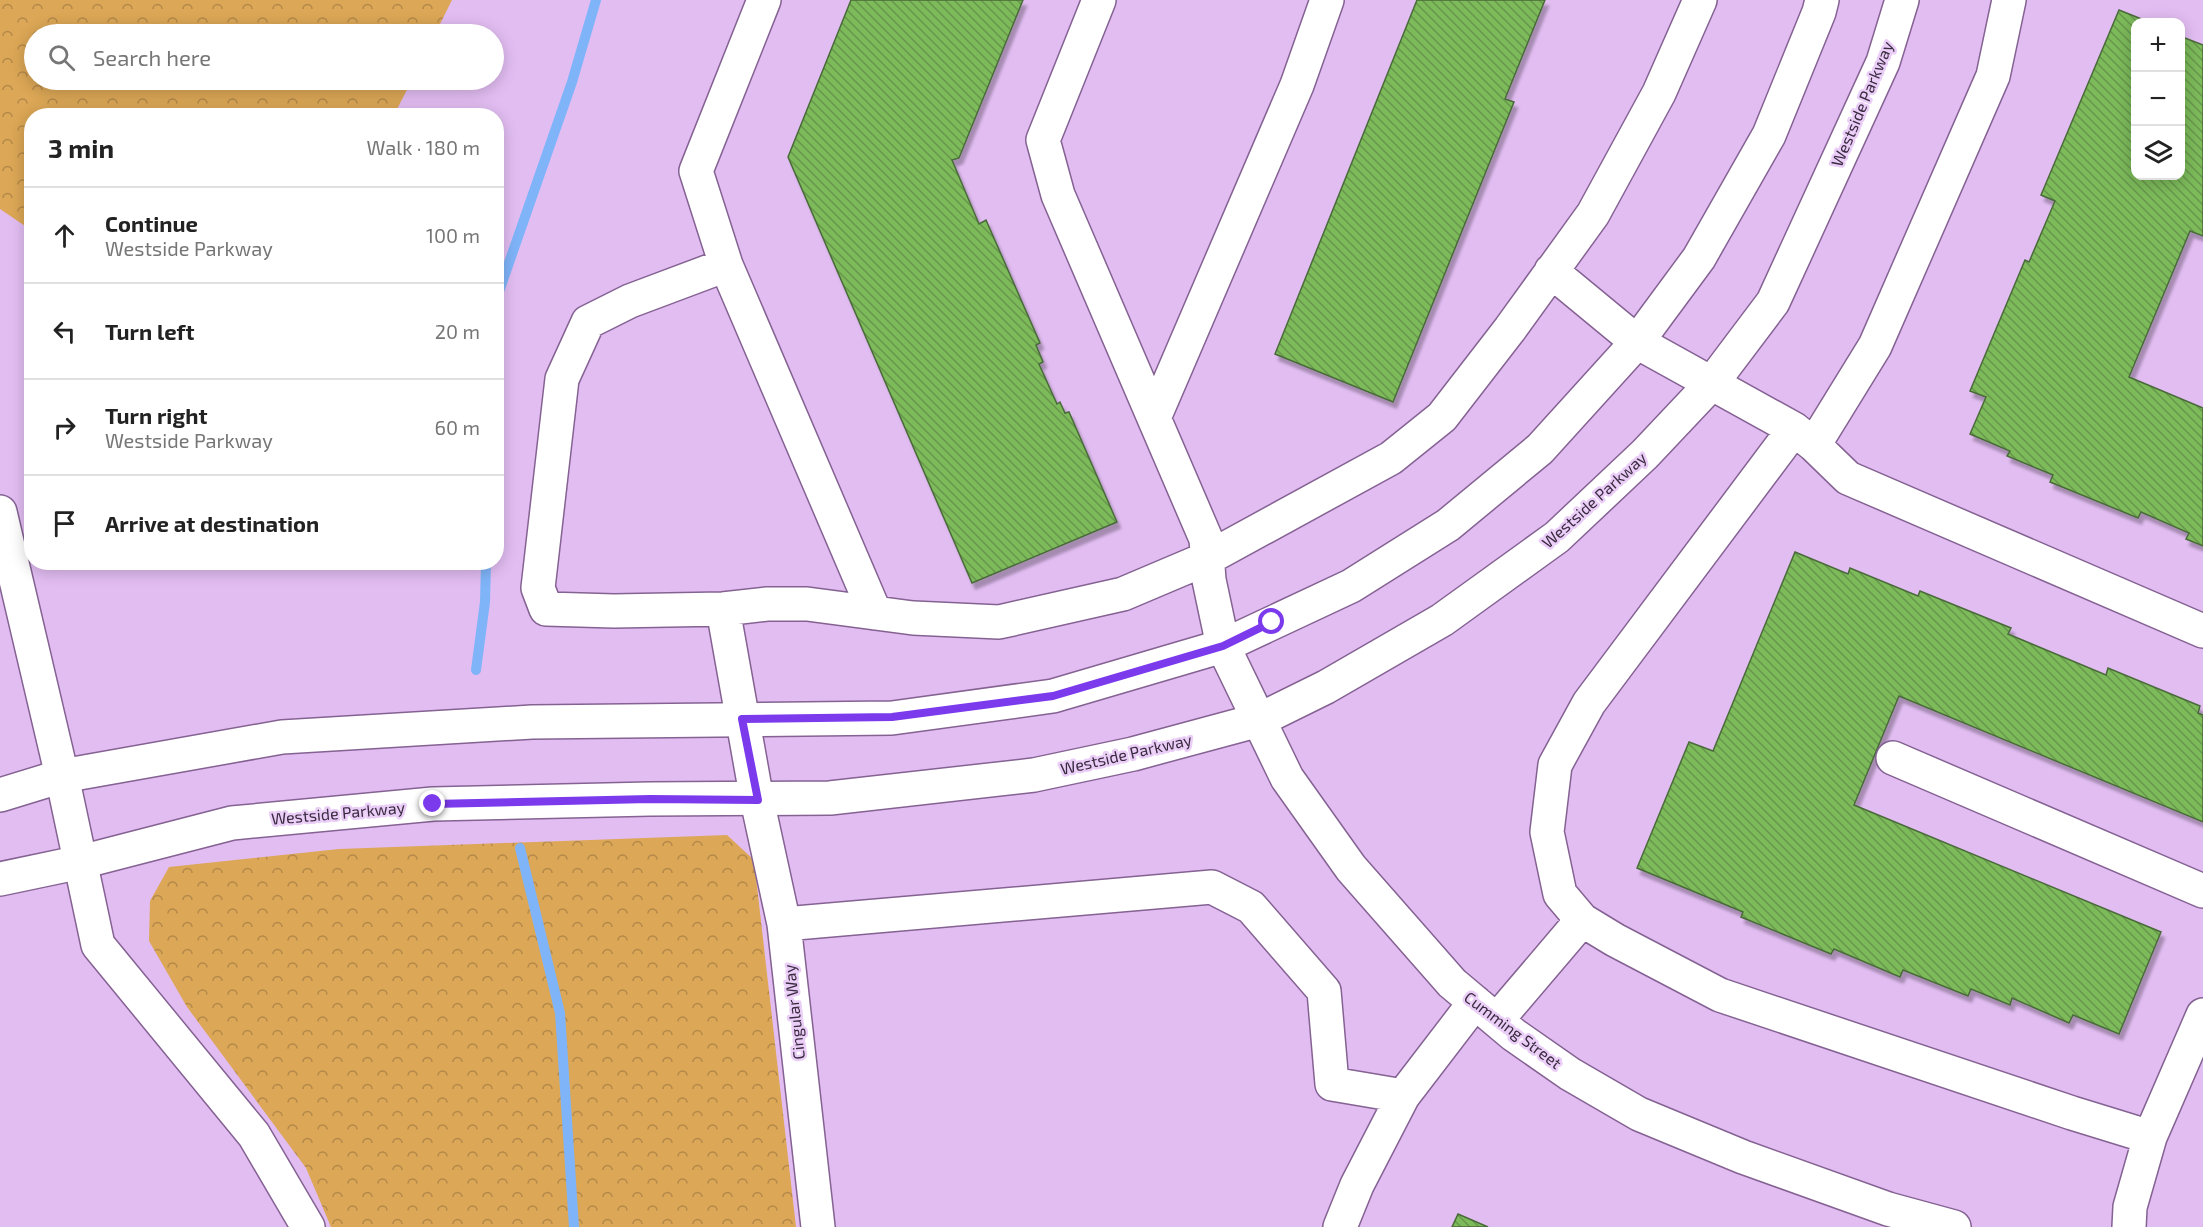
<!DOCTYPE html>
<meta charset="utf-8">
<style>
body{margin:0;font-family:"Exo 2",sans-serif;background:#f6f6f6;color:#222}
.controls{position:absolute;right:18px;top:18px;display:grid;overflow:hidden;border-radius:12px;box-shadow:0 3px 15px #0003}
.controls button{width:54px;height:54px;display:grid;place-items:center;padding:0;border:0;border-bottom:2px solid #e0e0e0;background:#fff;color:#222;font:30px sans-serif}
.stop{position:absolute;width:18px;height:18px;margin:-14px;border:4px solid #7c3aed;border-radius:50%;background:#fff}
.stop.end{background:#7c3aed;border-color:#fff;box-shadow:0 2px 6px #0008}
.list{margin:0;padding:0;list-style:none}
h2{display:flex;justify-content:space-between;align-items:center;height:78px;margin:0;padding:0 24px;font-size:26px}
h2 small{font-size:20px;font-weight:400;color:#767676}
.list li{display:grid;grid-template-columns:39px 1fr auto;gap:18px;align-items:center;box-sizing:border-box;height:96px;padding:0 24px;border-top:2px solid #e0e0e0}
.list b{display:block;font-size:22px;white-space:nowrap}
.list p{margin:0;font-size:20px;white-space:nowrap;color:#767676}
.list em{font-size:20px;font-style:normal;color:#767676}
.icon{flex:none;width:33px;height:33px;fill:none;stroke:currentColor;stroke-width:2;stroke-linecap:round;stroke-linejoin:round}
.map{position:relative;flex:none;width:2203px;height:1227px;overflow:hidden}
.search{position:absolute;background:#fff;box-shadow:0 3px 15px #0003;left:24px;top:24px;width:480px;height:66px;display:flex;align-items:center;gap:15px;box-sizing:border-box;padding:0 21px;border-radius:33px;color:#767676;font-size:22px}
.panel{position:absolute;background:#fff;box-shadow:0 3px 15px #0003;left:24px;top:108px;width:480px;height:462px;border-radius:24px}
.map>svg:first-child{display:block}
.forest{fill:url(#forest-crowns)}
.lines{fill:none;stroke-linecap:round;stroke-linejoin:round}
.stream{stroke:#7fb4f9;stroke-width:10}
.building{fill:url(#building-back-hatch);stroke:#4a6a3a;stroke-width:1.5;filter:url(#shadow)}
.minor-casing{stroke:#846292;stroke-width:36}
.major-casing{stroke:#846292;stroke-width:36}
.minor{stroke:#fff;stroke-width:33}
.major{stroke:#fff;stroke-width:33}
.route{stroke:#7c3aed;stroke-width:8}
.labels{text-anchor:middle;stroke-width:5;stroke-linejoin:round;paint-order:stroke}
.street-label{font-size:16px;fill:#392a3f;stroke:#ebcef8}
</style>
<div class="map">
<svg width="2203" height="1227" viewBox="0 0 2203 1227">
<defs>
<pattern id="forest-crowns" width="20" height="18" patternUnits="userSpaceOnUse" patternTransform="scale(1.5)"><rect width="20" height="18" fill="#dca756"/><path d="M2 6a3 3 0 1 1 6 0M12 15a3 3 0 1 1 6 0" fill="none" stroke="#b38849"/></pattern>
<pattern id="building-back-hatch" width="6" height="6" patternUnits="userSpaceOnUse" patternTransform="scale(1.5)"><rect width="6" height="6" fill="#7cba5a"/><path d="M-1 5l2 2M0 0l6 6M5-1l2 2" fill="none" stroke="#67974c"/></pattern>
<filter id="shadow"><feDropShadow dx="3.5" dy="6" stdDeviation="1.5" flood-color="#0004"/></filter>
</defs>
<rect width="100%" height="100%" fill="#e2bdf2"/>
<!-- forest -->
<path class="forest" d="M 0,0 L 452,0 L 435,34 L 34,34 L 34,80 L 412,80 L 394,115 L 32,116 L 31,230 L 0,209 Z
M 727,835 L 754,860 L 796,1227 L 331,1227 L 306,1168 L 187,1007 L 149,941 L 150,901 L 169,867 L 339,849 Z"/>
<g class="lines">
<!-- stream -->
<path class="stream" d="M 496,300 L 572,82 L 596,0
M 476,670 L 485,602 L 486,562
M 520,848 L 560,1013 L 574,1227"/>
</g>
<!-- building -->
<path class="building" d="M 851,0 L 1023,0 L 959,158 L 952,160 L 979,224 L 986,220 L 1040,343 L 1036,345 L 1043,362 L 1039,364 L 1057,404 L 1060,402 L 1065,413 L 1069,412 L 1117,522 L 972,583 L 788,157 Z
M 1417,0 L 1545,0 L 1505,99 L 1514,102 L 1393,402 L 1275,354 Z
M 2119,10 L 2149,22 L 2136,22 L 2136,176 L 2180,176 L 2180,36 L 2203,45 L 2203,236 L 2190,231 L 2129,377 L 2203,408 L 2203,546 L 2186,539 L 2189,533 L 2141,512 L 2138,518 L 2050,482 L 2053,475 L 2007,456 L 2010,451 L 1970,434 L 1986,397 L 1970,391 L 2025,260 L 2029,262 L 2055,201 L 2041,195 Z
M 1795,552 L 1848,574 L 1850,568 L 1918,596 L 1920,591 L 2011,628 L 2008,634 L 2106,675 L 2108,668 L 2200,706 L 2198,713 L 2203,715 L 2203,822 L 1899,696 L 1854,805 L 2161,932 L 2119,1034 L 2073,1015 L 2069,1023 L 2012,998 L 2010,1005 L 1971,989 L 1968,996 L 1903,970 L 1900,977 L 1834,949 L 1831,954 L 1741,917 L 1743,912 L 1637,868 L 1689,742 L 1713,751 Z
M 1458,1214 L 1488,1227 L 1452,1227 Z"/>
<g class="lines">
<defs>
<path id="minor" d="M 764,0 L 696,171 L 726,265 L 875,613
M 1099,0 L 1043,140 L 1058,195 L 1206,539 L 1209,580 L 1223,646 L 1287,778 L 1351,868 L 1452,983 L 1514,1035 L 1570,1074 L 1639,1114 L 1743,1157 L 1888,1209 L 1954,1227
M 726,265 L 630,301 L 588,322 L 562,379 L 538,588 L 546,609 L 614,611 L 723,609 L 767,604 L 807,604 L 913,618 L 999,622 L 1123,594 L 1208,558 L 1391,458 L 1442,417 L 1510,329 L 1593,214 L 1659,93 L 1700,0
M 1551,271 L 1637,342 L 1794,429 L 1814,445 L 1875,346 L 1993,76 L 2009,0
M 1154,418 L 1297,85 L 1327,0
M 1794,429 L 1589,703 L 1555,765 L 1547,832 L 1560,894 L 1582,920 L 1615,940 L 1720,995 L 2072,1113 L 2150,1137 L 2203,1015
M 1814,445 L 1848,478 L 2203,631
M 0,512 L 62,776 L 98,945 L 254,1135 L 308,1227
M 723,609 L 757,800 L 784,924 L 818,1227
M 1893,758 L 2203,891
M 784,924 L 1212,887 L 1251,907 L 1324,991 L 1332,1084 L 1403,1096
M 1497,1020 L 1582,920
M 1340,1227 L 1357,1185 L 1403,1096 L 1475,1002
M 2129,1227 L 2130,1207 L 2150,1137"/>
<path id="major" d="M 0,795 L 62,776 L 282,737 L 532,722 L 892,718 L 1053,696 L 1223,646 L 1351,586 L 1448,525 L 1540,449 L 1637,342 L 1699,258 L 1769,135 L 1819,12 L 1822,0
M 0,879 L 81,862 L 232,823 L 433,804 L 650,799 L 830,798 L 1034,775 L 1133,754 L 1259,720 L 1326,687 L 1442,620 L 1557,537 L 1645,454 L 1712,383 L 1773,302 L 1883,62 L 1902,0"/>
</defs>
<!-- minor casing -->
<use href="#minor" class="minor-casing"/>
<!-- major casing -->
<use href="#major" class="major-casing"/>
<!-- minor -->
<use href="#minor" class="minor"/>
<!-- major -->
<use href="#major" class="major"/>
</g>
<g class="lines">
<!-- route -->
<path class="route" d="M 433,804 L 650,799 L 758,800 L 742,719 L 892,717 L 1053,696 L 1223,646 L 1272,622"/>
</g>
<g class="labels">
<!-- street labels -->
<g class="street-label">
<text transform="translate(1862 104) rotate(-67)" y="6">Westside Parkway</text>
<text transform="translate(1594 500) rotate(-42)" y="6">Westside Parkway</text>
<text transform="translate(1126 754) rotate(-13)" y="6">Westside Parkway</text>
<text transform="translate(338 813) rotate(-5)" y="6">Westside Parkway</text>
<text transform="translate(794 1012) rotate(-96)" y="6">Cingular Way</text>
<text transform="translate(1513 1030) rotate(37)" y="6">Cumming Street</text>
</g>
</g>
</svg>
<div class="controls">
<button>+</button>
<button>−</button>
<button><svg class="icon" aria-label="layers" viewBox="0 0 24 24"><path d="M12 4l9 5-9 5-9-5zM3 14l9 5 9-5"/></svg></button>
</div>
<div class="stop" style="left:1272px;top:622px"></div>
<div class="stop end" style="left:433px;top:804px"></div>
<div class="search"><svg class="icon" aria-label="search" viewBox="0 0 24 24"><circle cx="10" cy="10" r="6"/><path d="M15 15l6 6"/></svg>Search here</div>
<section class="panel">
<h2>3 min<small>Walk · 180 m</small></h2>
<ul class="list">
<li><svg class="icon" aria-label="ahead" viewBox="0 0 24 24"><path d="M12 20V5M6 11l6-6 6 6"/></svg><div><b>Continue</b><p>Westside Parkway</p></div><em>100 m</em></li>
<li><svg class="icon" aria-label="left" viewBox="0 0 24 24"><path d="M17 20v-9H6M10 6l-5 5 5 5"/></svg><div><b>Turn left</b></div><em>20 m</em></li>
<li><svg class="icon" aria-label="right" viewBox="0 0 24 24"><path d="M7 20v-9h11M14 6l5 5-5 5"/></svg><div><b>Turn right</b><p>Westside Parkway</p></div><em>60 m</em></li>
<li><svg class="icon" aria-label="arrive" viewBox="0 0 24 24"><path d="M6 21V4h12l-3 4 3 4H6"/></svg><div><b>Arrive at destination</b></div></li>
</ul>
</section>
</div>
